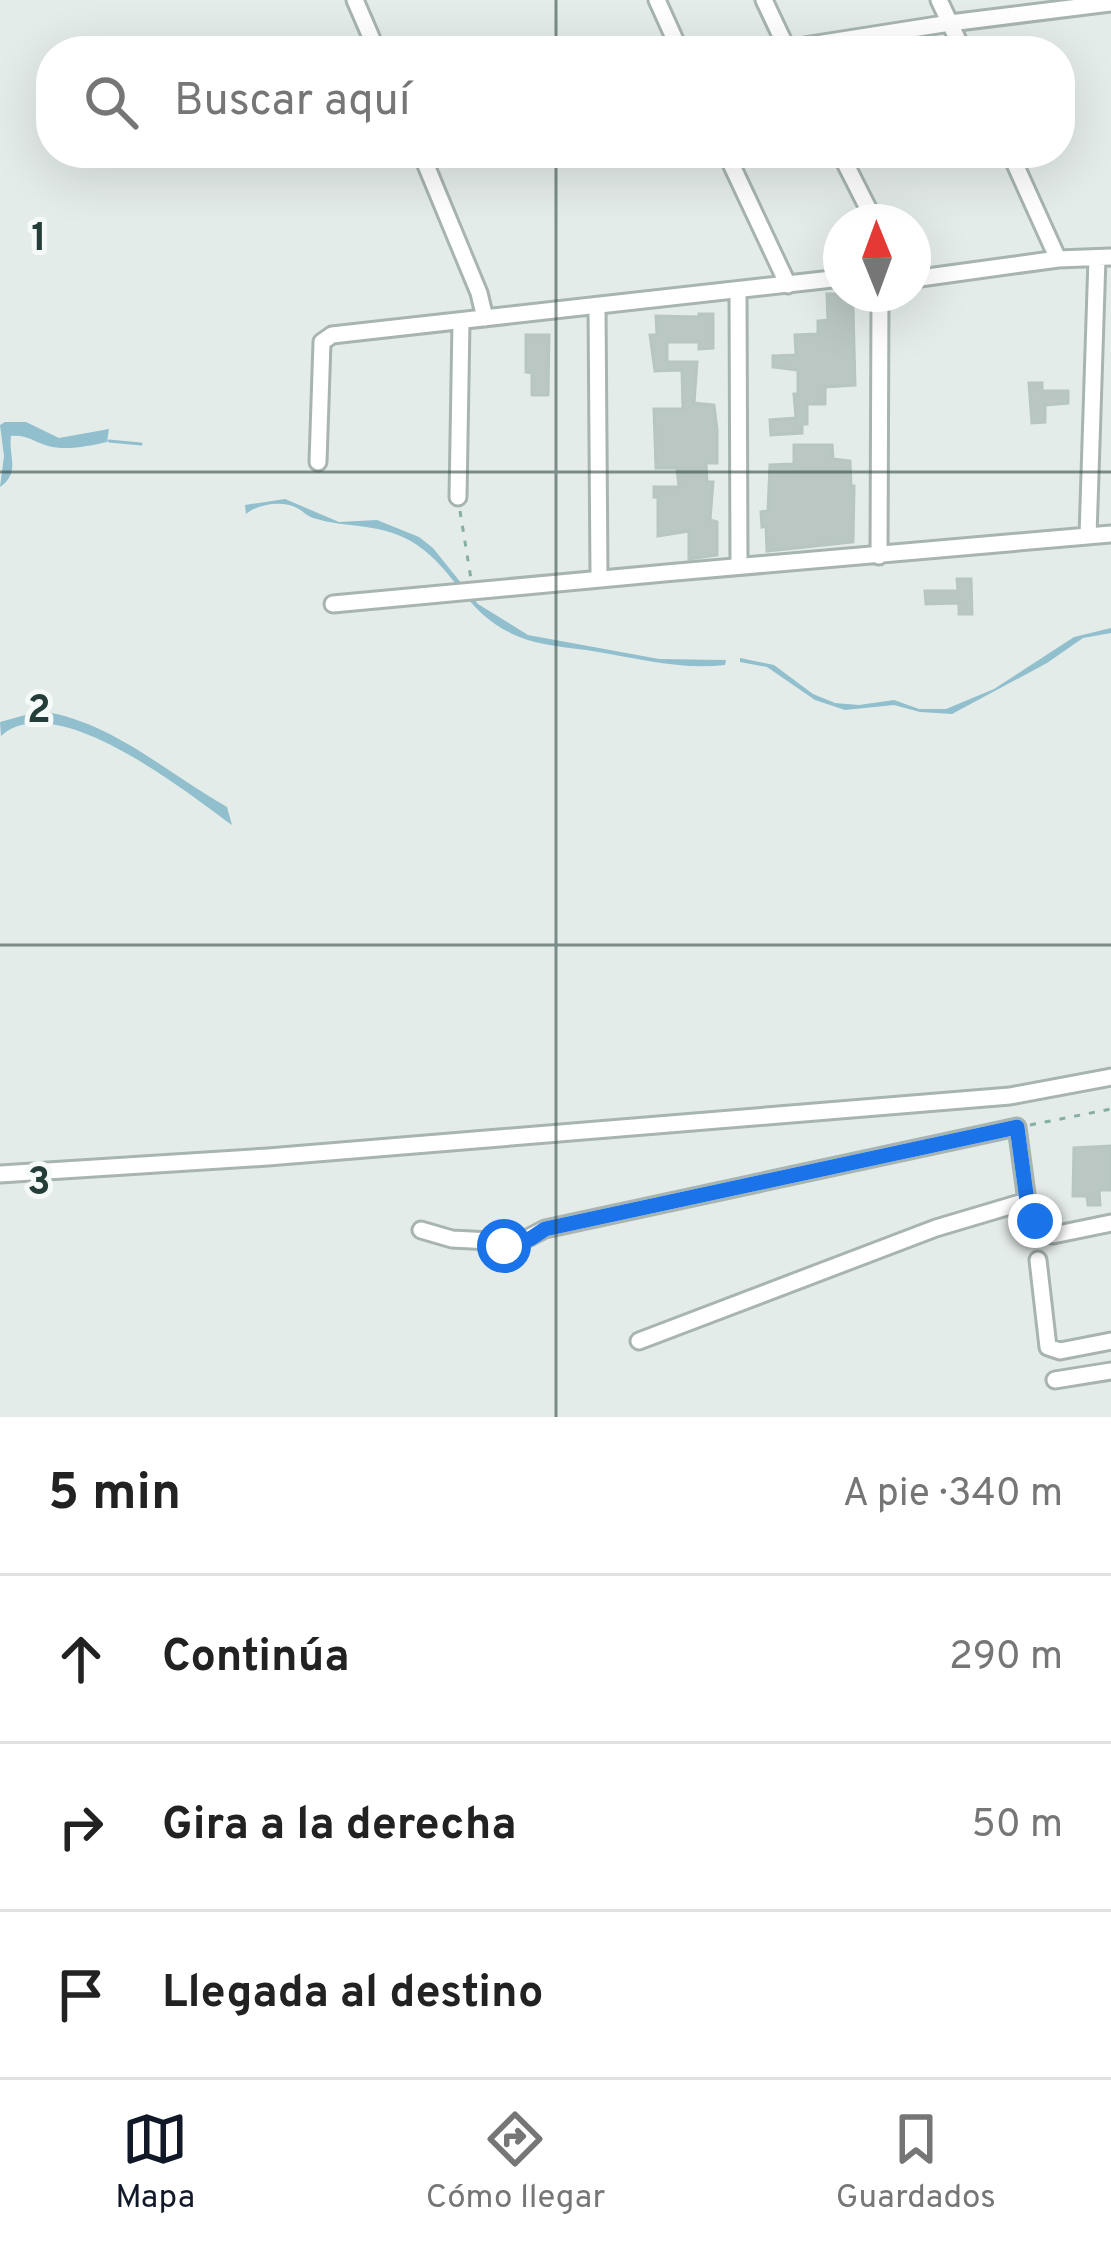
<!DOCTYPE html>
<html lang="es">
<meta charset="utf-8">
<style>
body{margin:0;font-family:Overpass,sans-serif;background:#f2f2f2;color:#222}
.compass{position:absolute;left:823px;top:204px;width:108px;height:108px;border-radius:50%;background:#fff;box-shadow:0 12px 48px #0002;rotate:359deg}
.stop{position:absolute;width:36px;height:36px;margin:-27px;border:9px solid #1a73e8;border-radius:50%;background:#fff}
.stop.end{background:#1a73e8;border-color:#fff;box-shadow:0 3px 12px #0008}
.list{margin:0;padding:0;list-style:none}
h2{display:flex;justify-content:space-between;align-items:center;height:156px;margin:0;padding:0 48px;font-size:51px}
h2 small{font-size:39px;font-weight:400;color:#767676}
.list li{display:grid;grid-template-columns:78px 1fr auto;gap:36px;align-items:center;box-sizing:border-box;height:168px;padding:0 48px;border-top:3px solid #e0e0e0}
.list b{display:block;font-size:45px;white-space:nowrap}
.list em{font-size:39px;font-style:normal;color:#767676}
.icon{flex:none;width:66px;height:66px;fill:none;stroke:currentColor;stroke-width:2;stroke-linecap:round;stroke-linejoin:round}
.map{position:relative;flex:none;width:1111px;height:1417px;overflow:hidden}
.search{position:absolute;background:#fff;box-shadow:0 12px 48px #0002;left:36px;right:36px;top:36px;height:132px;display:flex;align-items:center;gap:30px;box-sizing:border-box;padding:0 42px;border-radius:48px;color:#767676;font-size:45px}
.sheet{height:660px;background:#fff}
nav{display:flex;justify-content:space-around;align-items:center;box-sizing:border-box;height:168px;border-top:3px solid #e0e0e0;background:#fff;font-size:33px;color:#767676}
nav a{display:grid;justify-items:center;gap:6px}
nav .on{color:#111827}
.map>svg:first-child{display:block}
.water{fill:#91bfcd}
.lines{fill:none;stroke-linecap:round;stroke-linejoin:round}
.stream{stroke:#91bfcd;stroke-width:3}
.building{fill:#bac7c3;stroke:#b7c6c1;stroke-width:3}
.minor-casing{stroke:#a7b4b0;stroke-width:21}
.path{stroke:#87aea5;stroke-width:3;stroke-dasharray:6 9;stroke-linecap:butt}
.minor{stroke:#fff;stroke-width:15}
.route{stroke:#1a73e8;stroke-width:15}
.grid{fill:none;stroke:#253d38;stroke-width:3;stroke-opacity:0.55}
.grid-label{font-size:39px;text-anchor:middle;font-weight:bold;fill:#253d38;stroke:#f5f9f7;stroke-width:10;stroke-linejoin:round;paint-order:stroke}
</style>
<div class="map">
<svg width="1111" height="1417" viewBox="0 0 1111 1417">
<rect width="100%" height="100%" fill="#e4ece9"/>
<!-- water -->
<path class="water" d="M 5,422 L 26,422 L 59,438 L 109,429 L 107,442 C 88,446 67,451 48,446 C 35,442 25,434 11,436 C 8,456 21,472 0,487 L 4,456 L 0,425 Z
M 285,499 L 339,522 L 377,520 L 419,537 L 433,548 L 478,604 L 528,635 L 659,659 L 726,660 L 725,665 C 681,670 641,659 598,652 C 571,647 543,647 517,636 C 466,615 457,572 417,545 C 384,522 348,529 313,518 C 307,516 303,511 297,508 C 282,500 258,504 246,514 L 245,505 Z
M 1111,628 L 1111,633 L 1083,638 L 1047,663 L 952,714 L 920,712 L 894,705 L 845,710 L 815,700 L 767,667 L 740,662 L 740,658 L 774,665 L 813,694 L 835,703 L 859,705 L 894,700 L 919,709 L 946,709 L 994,689 L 1074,637 Z
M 40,711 C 112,721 165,772 227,807 L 232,825 C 185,791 55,687 1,736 L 0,722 Z"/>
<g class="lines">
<!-- stream -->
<path class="stream" d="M 109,441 L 141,444"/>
</g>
<!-- building -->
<path class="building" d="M 827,294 L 847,294 L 853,309 L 855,385 L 825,387 L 825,404 L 807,404 L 807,424 L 802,424 L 802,433 L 771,435 L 770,420 L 796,418 L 794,394 L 798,394 L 798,370 L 773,367 L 773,356 L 796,355 L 795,335 L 818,334 L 818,321 L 828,320 Z
M 699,314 L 713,314 L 713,348 L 699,349 L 699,342 L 667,342 L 667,362 L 697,362 L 694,403 L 714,405 L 717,430 L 717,463 L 706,463 L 707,482 L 713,482 L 710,520 L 717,522 L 717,555 L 689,559 L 689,531 L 658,536 L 658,497 L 654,497 L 654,487 L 679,487 L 677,468 L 656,468 L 654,409 L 683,409 L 682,370 L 655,371 L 650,335 L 657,335 L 656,316 L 699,317 Z
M 526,335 L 549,335 L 548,395 L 532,395 L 532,373 L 526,372 Z
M 1029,383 L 1042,383 L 1042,391 L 1068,391 L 1068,403 L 1045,405 L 1045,422 L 1032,423 Z
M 794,445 L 832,445 L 833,459 L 850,461 L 851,486 L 854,486 L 853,542 L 767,551 L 766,526 L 762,527 L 761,512 L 768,511 L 770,465 L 794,464 Z
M 957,579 L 971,579 L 972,614 L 959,614 L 959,603 L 926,604 L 925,591 L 958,591 Z
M 1111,1146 L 1111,1190 L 1099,1190 L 1100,1205 L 1088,1205 L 1087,1196 L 1073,1196 L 1074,1148 Z"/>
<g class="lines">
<defs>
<path id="minor" d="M 355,0 L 377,51
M 657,0 L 680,51
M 764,0 L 788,51
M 939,0 L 963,51
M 772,51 L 950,23 L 1111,3
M 421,153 L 479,293 L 485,318
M 726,153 L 788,285
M 840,153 L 875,222
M 1010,153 L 1058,259
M 913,279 L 1058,259 L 1111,257
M 738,291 L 739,566
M 597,306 L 599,576
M 318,462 L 322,342 L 332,335 L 841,278
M 458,497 L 461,322
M 1088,536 L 1097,258
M 879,556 L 880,294
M 333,604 C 592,579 852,556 1111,534
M 0,1174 L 268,1157 L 1010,1096 L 1111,1077
M 421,1230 L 452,1239 L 491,1241 L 504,1246 L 514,1245 L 545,1229 L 1017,1127 L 1027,1201 L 1044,1232 L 1053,1235 L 1111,1223
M 1038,1260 L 1048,1347 L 1060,1351 L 1111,1341
M 639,1341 L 936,1228 L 1027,1201
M 1055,1380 L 1111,1371"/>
</defs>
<!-- minor casing -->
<use href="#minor" class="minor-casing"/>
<!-- path -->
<path class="path" d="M 460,511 L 471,579
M 1030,1125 L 1111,1109"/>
<!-- minor -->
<use href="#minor" class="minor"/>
</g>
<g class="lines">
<!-- route -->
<path class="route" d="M 504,1246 L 530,1239 L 545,1229 L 1017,1127 L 1027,1201 L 1035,1221"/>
</g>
<!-- grid -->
<path class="grid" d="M 556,0 L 556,51M 556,153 L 556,1417M 0,472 L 1111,472M 0,945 L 1111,945"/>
<g class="grid-label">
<text x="39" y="250">1</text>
<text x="39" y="722">2</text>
<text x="39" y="1194">3</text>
</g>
</svg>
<svg class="compass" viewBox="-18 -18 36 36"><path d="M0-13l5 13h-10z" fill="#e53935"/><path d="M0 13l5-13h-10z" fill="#767676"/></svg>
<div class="stop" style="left:504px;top:1246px"></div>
<div class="stop end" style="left:1035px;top:1221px"></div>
<div class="search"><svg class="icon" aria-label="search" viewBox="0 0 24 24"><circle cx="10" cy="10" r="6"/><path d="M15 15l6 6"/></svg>Buscar aquí</div>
</div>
<section class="sheet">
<h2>5 min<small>A pie · 340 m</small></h2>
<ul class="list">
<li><svg class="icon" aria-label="ahead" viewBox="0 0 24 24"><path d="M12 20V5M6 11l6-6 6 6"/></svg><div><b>Continúa</b></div><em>290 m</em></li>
<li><svg class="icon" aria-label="right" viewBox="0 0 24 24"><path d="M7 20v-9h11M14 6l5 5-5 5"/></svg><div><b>Gira a la derecha</b></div><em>50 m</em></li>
<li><svg class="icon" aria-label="arrive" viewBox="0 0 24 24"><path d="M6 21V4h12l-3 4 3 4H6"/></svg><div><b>Llegada al destino</b></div></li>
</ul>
</section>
<nav>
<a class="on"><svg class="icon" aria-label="map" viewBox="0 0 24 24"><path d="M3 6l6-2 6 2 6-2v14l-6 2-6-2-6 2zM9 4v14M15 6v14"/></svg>Mapa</a>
<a><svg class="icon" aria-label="directions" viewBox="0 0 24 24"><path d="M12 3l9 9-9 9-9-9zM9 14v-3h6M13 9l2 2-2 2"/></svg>Cómo llegar</a>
<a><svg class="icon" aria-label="saved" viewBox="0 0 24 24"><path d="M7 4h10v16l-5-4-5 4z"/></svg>Guardados</a>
</nav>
